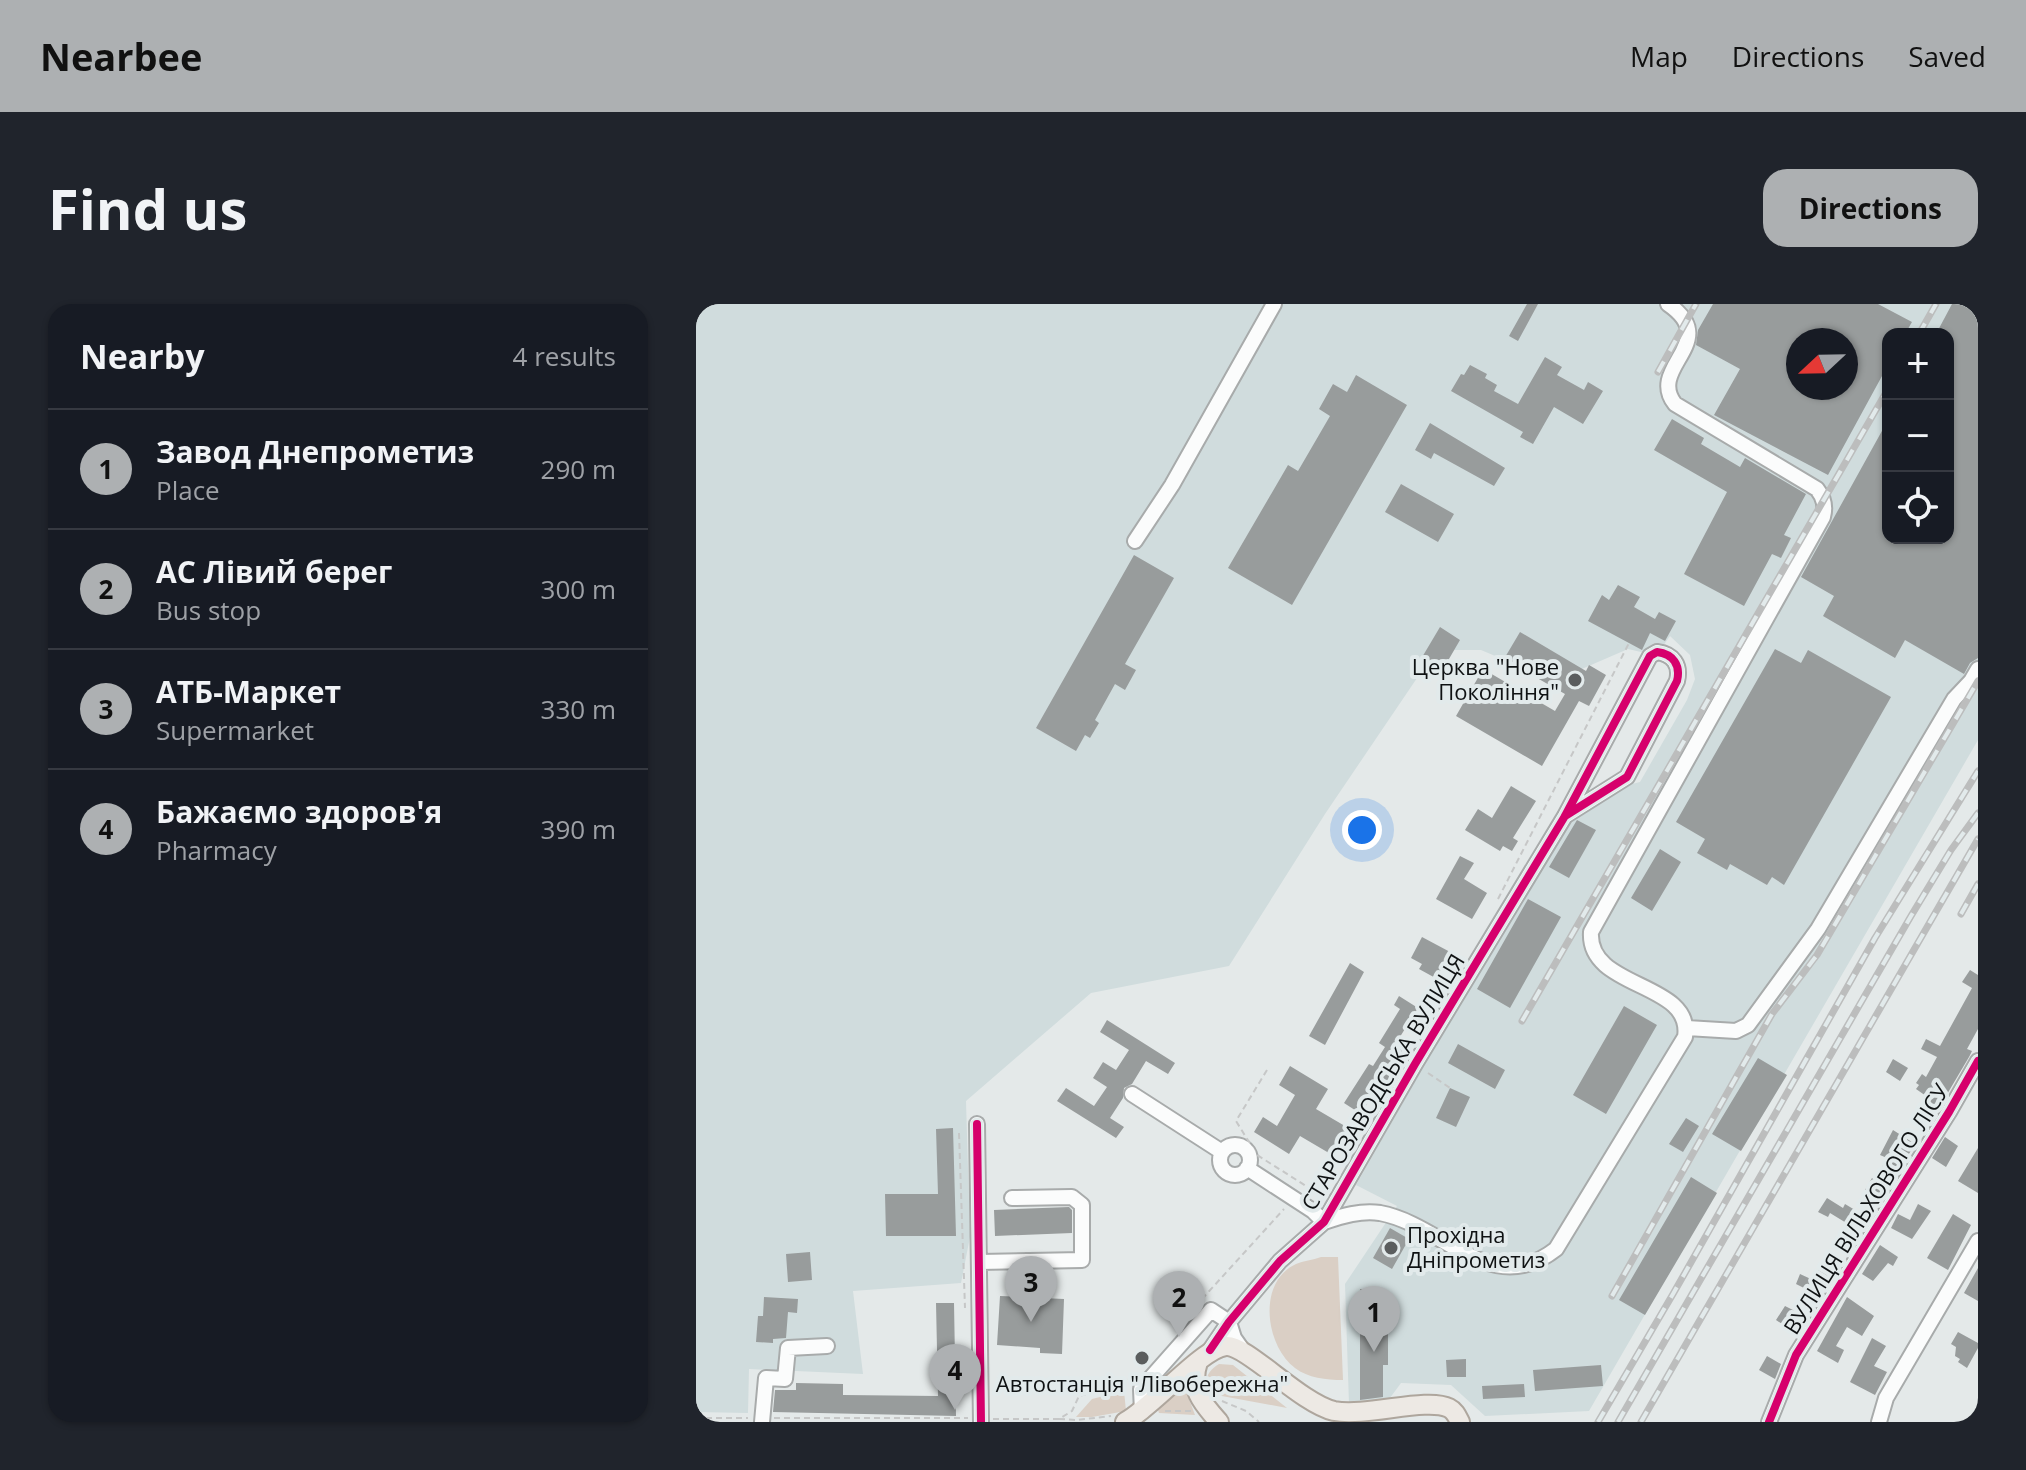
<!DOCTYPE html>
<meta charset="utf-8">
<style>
body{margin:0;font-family:"Open Sans",sans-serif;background:#20242c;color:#f1f3f6}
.controls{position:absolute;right:24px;top:24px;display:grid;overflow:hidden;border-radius:16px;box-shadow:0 2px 6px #0004}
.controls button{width:72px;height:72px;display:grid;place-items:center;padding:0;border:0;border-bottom:2px solid #363941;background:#171b24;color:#f1f3f6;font:40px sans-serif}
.compass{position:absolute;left:1090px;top:24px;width:72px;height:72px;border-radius:50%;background:#171b24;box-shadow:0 2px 6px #0004;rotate:248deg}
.you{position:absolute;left:666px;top:526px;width:28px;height:28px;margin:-20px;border:6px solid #fff;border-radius:50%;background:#1a73e8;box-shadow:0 0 0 12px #1a73e833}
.badge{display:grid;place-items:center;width:52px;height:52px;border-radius:50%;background:#adb0b2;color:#111;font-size:26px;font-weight:700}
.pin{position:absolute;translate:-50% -66px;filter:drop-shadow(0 2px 4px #0008)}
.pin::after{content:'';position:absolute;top:42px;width:28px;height:24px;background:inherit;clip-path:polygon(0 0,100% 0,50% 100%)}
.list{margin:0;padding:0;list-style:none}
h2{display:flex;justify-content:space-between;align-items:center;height:104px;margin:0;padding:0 32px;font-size:34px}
h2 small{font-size:26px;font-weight:400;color:#9ea1a6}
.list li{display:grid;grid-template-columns:52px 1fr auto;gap:24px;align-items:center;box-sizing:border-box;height:120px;padding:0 32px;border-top:2px solid #363941}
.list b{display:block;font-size:30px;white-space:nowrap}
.list p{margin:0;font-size:26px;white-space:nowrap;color:#9ea1a6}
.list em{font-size:26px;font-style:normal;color:#9ea1a6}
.icon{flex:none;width:44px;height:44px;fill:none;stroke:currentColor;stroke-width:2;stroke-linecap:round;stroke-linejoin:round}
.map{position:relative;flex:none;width:1282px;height:1118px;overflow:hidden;border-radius:24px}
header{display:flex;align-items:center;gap:48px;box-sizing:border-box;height:112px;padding:0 40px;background:#adb0b2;color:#111}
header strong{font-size:38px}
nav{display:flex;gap:44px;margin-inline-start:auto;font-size:28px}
.intro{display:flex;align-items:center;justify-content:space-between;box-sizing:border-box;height:192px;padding:0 48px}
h1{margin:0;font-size:56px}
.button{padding:20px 36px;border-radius:24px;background:#adb0b2;color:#111;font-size:28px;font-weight:700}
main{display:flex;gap:48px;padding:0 48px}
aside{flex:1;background:#171b24;border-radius:24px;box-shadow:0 2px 6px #0004}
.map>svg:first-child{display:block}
.built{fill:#d0dcdd;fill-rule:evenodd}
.green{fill:#dacfc5}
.building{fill:#989c9c;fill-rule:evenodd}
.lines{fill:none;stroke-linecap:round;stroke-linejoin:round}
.minor-casing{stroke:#a8abab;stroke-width:18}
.major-casing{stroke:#aea69d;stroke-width:22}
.path{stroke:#c6c7c7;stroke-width:2;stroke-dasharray:6 4;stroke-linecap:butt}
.minor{stroke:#fbfcfc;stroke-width:14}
.major{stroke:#ede9e4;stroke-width:18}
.rail-casing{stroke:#bcbdbd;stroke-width:7}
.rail{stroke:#e2eaeb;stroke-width:4;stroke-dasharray:12;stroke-linecap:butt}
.cycleway-casing{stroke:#e2eaeb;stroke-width:13}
.cycleway{stroke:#d6006c;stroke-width:8}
.poi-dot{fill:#5a5d5e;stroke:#e2eaeb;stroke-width:3}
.labels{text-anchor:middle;stroke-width:8;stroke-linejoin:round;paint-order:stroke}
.poi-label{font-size:22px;fill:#0f1213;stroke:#e2eaeb;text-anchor:end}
.street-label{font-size:22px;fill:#0f1213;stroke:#e2eaeb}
</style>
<header>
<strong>Nearbee</strong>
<nav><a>Map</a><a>Directions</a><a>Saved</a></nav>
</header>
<div class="intro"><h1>Find us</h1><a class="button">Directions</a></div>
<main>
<aside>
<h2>Nearby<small>4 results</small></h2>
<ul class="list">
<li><span class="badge">1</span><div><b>Завод Днепрометиз</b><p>Place</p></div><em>290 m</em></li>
<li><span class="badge">2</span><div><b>АС Лівий берег</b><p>Bus stop</p></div><em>300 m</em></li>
<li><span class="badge">3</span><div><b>АТБ-Маркет</b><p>Supermarket</p></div><em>330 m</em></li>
<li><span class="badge">4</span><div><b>Бажаємо здоров'я</b><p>Pharmacy</p></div><em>390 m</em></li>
</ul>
</aside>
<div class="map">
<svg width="1282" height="1118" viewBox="0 0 1282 1118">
<rect width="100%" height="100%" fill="#e4e9e9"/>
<!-- built -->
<path class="built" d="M 0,0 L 1282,0 L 1282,436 L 893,1107 L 789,1112 L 755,1081 L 705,1079 L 691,1098 L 653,1100 L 649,980 L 701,902 L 660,881 L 879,495 L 944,478 L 991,396 L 999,375 L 994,351 L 974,332 L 967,342 L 945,348 L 932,345 L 858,377 L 785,346 L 740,346 L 629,510 L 533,662 L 395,689 L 270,797 L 274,933 L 265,979 L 157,987 L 167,1070 L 53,1065 L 52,1109 L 0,1108 ZM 1192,30 L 1252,30 L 1252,234 L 1192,234 ZM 1102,36 L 1150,36 L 1150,84 L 1102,84 Z"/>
<!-- green -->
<path class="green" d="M 625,953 L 642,953 L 647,1076 C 630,1076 612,1074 599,1064 C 569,1041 561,978 600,960 C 607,957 617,956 625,953 Z
M 523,1060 L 537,1061 L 591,1104 L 515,1090 C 506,1078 511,1067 523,1060 Z
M 487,1079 L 499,1111 L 463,1109 L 462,1106 Z
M 428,1087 L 430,1107 L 396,1113 L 380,1113 L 396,1095 Z"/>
<!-- building -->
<path class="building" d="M 831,0 L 842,0 L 822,37 L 813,32 Z
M 1017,0 L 1182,0 L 1216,18 L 1209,30 L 1192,30 L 1192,61 L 1132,171 L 1018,111 L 1044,65 L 1000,41 L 1002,26 ZM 1102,36 L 1150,36 L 1150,84 L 1102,84 Z
M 1256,0 L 1282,0 L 1282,354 L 1274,359 L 1268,370 L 1209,336 L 1199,354 L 1127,312 L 1138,292 L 1105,273 L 1192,116 L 1192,234 L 1252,234 L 1252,30 L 1240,30 Z
M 849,53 L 866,63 L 861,71 L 888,86 L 892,78 L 907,87 L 887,120 L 858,103 L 837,140 L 824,133 L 827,128 L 755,87 L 765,70 L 768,71 L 774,61 L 791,70 L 789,74 L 801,81 L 798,87 L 822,100 Z
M 660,71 L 711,101 L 596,301 L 532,264 L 592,161 L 602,167 L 634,112 L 623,105 L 637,80 L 651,88 Z
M 976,115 L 1008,134 L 1005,140 L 1044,163 L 1049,154 L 1110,190 L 1088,231 L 1095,234 L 1085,254 L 1076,250 L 1048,302 L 988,270 L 1031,188 L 958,146 Z
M 734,119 L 809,164 L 798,182 L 738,149 L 735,155 L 719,146 Z
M 705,180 L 758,210 L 742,238 L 689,208 Z
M 438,251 L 478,274 L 429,360 L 440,366 L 429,386 L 419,380 L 399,416 L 403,419 L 394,434 L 389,431 L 380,447 L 340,424 Z
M 922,281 L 944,293 L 938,303 L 959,315 L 963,308 L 980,317 L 969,337 L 954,329 L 946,346 L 892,317 L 906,291 L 913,296 Z
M 744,323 L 764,336 L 746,367 L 725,355 Z
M 824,328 L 890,367 L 893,361 L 910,371 L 893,402 L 883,397 L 846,462 L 760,412 L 787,365 L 859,407 L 869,390 L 808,355 Z
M 1079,345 L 1105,359 L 1112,346 L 1195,393 L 1088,581 L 1076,573 L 1071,581 L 1034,560 L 1031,566 L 1001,549 L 1009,535 L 980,518 Z
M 815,482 L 840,497 L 817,534 L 822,537 L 816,547 L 807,542 L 804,547 L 769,526 L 782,505 L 796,514 Z
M 881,516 L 900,526 L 873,574 L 853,563 Z
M 964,545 L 985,558 L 956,607 L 935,594 Z
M 764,552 L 778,559 L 768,575 L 791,589 L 776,615 L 740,595 Z
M 832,595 L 865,613 L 814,704 L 781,685 Z
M 726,633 L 756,649 L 743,676 L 723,665 L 726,660 L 715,654 Z
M 654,659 L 668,668 L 629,741 L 613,732 Z
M 1274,666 L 1282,671 L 1282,725 L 1271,745 L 1276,747 L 1273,753 L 1234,819 L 1220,810 L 1230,792 L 1220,785 L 1223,781 L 1220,779 L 1226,770 L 1230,773 L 1241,753 L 1225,745 L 1230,735 L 1244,742 L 1276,684 L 1266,678 Z
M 703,692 L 722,704 L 702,736 L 710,741 L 703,752 L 710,756 L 692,781 L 685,777 L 665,810 L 648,799 L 673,760 L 677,762 L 689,743 L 683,739 L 704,705 L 698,701 Z
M 928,702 L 961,721 L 910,810 L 877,791 Z
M 411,716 L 479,759 L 472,770 L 450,757 L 436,780 L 428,784 L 427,794 L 414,814 L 428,823 L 420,834 L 361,797 L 370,784 L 398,802 L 411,783 L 397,774 L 407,758 L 420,766 L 433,746 L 404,728 Z
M 762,740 L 809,766 L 799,785 L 752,759 Z
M 1062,754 L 1091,771 L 1045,847 L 1016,830 Z
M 1197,755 L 1212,764 L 1204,777 L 1190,768 Z
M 594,762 L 632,785 L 620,805 L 654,825 L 638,852 L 604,832 L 593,850 L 558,828 L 567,813 L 581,822 L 599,791 L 583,781 Z
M 754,784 L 774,793 L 760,823 L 740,814 Z
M 990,814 L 1003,822 L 987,848 L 973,840 Z
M 257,824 L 260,932 L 190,932 L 189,890 L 242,890 L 240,825 Z
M 1197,826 L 1219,840 L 1205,863 L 1203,862 L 1184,895 L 1169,886 L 1176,874 L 1179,876 L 1191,854 L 1184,851 Z
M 1249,833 L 1262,842 L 1250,863 L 1236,854 Z
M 1282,844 L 1282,889 L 1262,877 Z
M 995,873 L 1021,889 L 949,1011 L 923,996 Z
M 1131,894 L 1147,904 L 1149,900 L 1174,915 L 1165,928 L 1134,909 L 1132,913 L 1122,908 Z
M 1222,900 L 1235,907 L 1216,935 L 1195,924 L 1202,910 L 1214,916 Z
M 373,903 L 376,906 L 376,929 L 299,932 L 298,906 Z
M 1257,910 L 1275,921 L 1252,966 L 1231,954 Z
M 694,924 L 713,935 L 696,965 L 677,954 Z
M 1184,941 L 1202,953 L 1197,962 L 1192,959 L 1177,977 L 1166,970 Z
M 114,948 L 116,976 L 92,978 L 90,950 Z
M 1282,964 L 1282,997 L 1268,989 Z
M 1122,966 L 1133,972 L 1122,991 L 1100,980 L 1104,970 L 1117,976 Z
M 664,985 L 687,985 L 687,1028 L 692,1028 L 692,1061 L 687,1061 L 687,1093 L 664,1096 Z
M 304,992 L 368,995 L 366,1050 L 344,1049 L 344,1044 L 301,1041 Z
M 68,993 L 102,995 L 101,1009 L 92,1008 L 90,1034 L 77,1035 L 77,1039 L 60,1038 L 62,1012 L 67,1012 Z
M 1151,993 L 1178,1012 L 1166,1032 L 1151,1023 L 1140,1042 L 1148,1046 L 1142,1059 L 1121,1047 Z
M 240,999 L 258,999 L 260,1112 L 77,1108 L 79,1086 L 100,1086 L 100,1079 L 147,1080 L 147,1091 L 242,1092 Z
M 1089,1002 L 1101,1008 L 1093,1021 L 1089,1022 L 1080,1016 Z
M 1262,1028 L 1282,1039 L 1282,1044 L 1271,1064 L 1262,1058 L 1264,1055 L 1259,1052 L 1260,1043 L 1255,1040 Z
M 1176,1034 L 1190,1042 L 1178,1062 L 1191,1068 L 1179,1091 L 1154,1078 Z
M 1071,1052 L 1085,1060 L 1079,1075 L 1063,1066 Z
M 770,1055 L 770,1073 L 751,1073 L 750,1056 Z
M 905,1061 L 907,1082 L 839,1087 L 837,1066 Z
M 828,1080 L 829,1093 L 787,1095 L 786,1082 Z"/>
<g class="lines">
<defs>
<path id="minor" d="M 439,237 L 476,181 L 578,0
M 991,724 L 1040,727 L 1052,721 L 1122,625 L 1258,395 L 1275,377 L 1282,365
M 436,790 L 526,848
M 281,820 L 285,1118
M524 856a15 15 0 1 1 30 0a15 15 0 1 1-30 0Z
M 551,864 L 617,907 L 628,918 C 646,912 665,906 684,909 C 748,921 795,996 860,945 L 989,733 C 998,677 891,686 895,628 L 1127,213 C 1130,202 1128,194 1121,185 L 979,100 C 950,63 1027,38 972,0
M 284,958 L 386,956 L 386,901 L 376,893 L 316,894
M 330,982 L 330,957
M 514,1046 L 533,1018 L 584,957 L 628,918 L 719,760 L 869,512 L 954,352 L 961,348 C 977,350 985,361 981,377 L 931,473 L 869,512
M 446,1108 L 445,1085 L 515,1006 L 533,1018 L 538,1034 L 548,1048
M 66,1118 L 70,1074 L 89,1075 L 92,1044 L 131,1042
M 1073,1118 L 1100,1051 L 1253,808 L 1282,757
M 1183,1118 L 1190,1094 L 1282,937"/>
<path id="major" d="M 502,1058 C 493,1085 506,1099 523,1118
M 429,1118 C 457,1103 506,1044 530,1042 C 550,1040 604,1099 638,1107 C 671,1113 731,1093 753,1104 C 759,1107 761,1112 764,1118"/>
</defs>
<!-- minor casing -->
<use href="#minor" class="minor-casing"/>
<!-- major casing -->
<use href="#major" class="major-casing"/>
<!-- path -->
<path class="path" d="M 802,595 L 933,339
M 571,766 L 540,817 L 561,851 L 626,892
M 732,769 L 754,784
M 263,829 L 269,1004
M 506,995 L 588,905
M 526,1097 L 550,1107 L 563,1118
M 469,1107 L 495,1107
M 0,1114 L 52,1114
M 78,1114 L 272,1114
M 297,1115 L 363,1115 L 376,1107 L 383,1092 L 426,1080 L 438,1072
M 363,1115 L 381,1116 L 415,1112"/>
<!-- minor -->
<use href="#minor" class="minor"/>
<!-- major -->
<use href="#major" class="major"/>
<defs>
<path id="rail" d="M 1223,30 L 1240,0
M 962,68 L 1000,0
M 1265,610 L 1282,580
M 826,717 L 1192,85
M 916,992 L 1076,710 L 1121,651 L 1282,377
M 902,1118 L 977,990 L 1179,634 L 1282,467
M 922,1118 L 1215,612 L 1255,546 L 1282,509
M 945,1118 L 1282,535"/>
</defs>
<!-- rail casing -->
<use href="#rail" class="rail-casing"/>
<!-- rail -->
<use href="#rail" class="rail"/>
<defs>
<path id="cycleway" d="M 281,820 L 285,1118
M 514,1046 L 533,1018 L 584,957 L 628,918 L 719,760 L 869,512 L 954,352 L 961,348 C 977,350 985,361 981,377 L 931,473 L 869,512
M 1073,1118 L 1100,1051 L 1253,808 L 1282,757"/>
</defs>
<!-- cycleway casing -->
<use href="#cycleway" class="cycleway-casing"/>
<!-- cycleway -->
<use href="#cycleway" class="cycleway"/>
</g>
<!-- markers -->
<g class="poi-dot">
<circle cx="879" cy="376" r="8"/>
<circle cx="695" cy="944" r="8"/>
<circle cx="446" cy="1054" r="8"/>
</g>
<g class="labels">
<!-- poi labels -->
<g class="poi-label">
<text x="863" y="371">Церква "Нове<tspan x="863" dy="25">Покоління"</tspan></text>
<text x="711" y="939" text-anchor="start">Прохідна<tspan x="711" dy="25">Дніпрометиз</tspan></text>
<text x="446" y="1088" text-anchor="middle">Автостанція "Лівобережна"</text>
</g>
<!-- street labels -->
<g class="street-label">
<text transform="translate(687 778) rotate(-59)" y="8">СТАРОЗАВОДСЬКА ВУЛИЦЯ</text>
<text transform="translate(1170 905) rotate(-58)" y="8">ВУЛИЦЯ ВІЛЬХОВОГО ЛІСУ</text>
</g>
</g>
</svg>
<div class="controls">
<button>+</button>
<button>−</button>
<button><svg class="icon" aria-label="locate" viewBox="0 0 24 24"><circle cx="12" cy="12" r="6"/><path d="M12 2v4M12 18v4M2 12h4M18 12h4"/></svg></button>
</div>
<svg class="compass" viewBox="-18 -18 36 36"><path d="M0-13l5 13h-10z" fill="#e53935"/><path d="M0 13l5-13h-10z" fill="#9ea1a6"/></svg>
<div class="you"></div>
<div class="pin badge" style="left:678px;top:1048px">1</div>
<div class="pin badge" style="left:483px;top:1033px">2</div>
<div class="pin badge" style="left:335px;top:1018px">3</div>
<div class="pin badge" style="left:259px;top:1106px">4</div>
</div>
</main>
